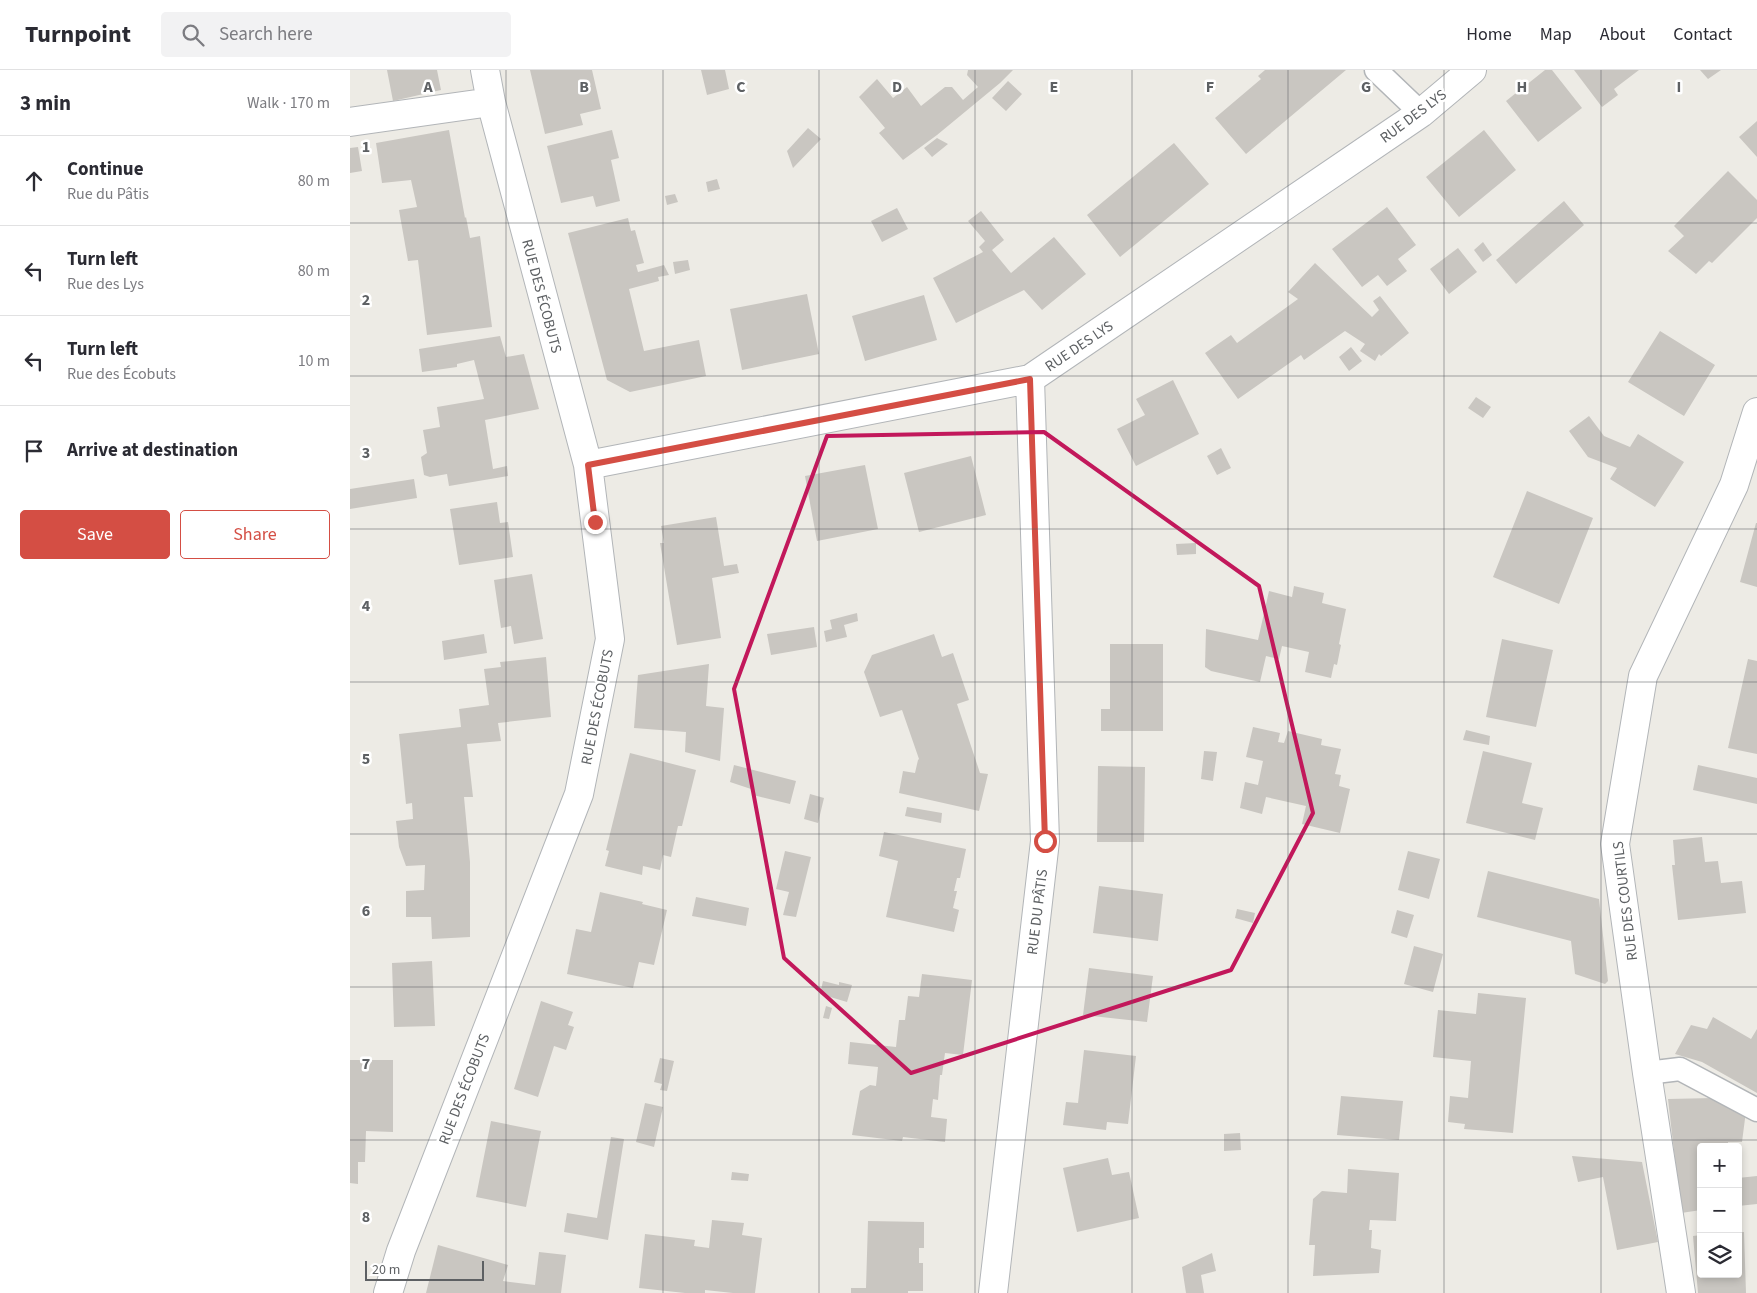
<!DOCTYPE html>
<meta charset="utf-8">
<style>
body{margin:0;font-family:"Source Sans 3",sans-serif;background:#f2f2f3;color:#2b2b33}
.controls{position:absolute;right:15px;bottom:15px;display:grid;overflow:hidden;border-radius:5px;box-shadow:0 2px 8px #0003}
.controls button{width:45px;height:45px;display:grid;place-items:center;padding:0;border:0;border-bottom:1px solid #e1e1e2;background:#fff;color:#2b2b33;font:25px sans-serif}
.scale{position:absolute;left:15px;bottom:12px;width:119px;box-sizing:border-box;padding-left:5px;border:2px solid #5d6063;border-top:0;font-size:14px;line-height:18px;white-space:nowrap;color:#5d6063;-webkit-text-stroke:4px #fff;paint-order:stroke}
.stop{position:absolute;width:15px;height:15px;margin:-11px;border:4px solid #d44e44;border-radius:50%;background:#fff}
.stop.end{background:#d44e44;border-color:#fff;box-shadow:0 1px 5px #0008}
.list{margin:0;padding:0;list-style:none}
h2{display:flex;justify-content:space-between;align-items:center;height:65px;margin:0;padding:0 20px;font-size:21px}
h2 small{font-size:16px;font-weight:400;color:#7c7c81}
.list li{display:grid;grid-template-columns:32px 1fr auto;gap:15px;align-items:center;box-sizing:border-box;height:90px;padding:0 20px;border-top:1px solid #e1e1e2}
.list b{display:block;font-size:19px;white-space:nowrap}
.list p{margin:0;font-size:16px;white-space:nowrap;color:#7c7c81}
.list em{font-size:16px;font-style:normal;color:#7c7c81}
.actions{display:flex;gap:10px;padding:15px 20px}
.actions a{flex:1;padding:11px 0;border:1px solid #d44e44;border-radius:5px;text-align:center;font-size:18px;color:#d44e44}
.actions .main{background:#d44e44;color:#fff}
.icon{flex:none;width:28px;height:28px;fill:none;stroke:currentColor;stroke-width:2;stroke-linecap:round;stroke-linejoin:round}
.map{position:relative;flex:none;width:1407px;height:1223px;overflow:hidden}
header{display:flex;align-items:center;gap:30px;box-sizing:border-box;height:70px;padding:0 25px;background:#fff;border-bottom:1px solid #e1e1e2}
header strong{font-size:24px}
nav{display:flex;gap:28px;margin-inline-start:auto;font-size:18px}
.search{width:350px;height:45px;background:#f2f2f3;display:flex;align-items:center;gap:12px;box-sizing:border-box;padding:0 18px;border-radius:5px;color:#7c7c81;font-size:19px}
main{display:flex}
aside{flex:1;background:#fff}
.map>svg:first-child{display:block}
.building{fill:#c9c6c1}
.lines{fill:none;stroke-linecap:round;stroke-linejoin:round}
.lane-casing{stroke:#b2b5b8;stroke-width:25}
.street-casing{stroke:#b2b5b8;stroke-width:30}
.lane{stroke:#fff;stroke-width:22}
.street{stroke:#fff;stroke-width:28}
.route{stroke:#d44e44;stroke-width:6}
.marked{fill:none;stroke:#c2185b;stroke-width:4;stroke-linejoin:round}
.grid{fill:none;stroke:#5d6063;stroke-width:1;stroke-opacity:0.55}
.labels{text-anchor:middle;stroke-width:5;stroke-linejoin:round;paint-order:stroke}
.street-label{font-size:15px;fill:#5d6063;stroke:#fff}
.grid-label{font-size:16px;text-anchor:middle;font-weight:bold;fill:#5d6063;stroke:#fff;stroke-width:5;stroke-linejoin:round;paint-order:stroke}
</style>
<header>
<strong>Turnpoint</strong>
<div class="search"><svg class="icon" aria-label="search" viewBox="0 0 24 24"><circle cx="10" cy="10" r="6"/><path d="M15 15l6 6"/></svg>Search here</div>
<nav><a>Home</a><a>Map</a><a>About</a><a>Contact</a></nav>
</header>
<main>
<aside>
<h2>3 min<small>Walk · 170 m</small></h2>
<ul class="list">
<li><svg class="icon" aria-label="ahead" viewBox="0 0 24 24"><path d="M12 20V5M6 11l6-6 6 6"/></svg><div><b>Continue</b><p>Rue du Pâtis</p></div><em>80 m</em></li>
<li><svg class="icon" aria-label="left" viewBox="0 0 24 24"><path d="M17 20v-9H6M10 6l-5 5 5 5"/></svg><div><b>Turn left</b><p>Rue des Lys</p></div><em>80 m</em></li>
<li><svg class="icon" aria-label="left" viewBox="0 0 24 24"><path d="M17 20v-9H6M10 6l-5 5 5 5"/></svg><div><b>Turn left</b><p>Rue des Écobuts</p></div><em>10 m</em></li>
<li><svg class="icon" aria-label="arrive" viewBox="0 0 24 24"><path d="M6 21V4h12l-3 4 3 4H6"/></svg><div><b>Arrive at destination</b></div></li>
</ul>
<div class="actions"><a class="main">Save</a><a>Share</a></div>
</aside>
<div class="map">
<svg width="1407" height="1223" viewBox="0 0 1407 1223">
<rect width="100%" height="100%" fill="#edebe5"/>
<!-- building -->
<path class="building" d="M 37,0 L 87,0 L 91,20 L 43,31 Z
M 180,0 L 242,0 L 251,39 L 230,44 L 233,55 L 195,64 Z
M 351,0 L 375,0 L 379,19 L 357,25 Z
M 618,0 L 663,0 L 650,13 L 587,65 L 553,90 L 529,63 L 535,58 L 509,27 L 527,9 L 543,28 L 557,17 L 571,36 L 595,17 L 602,17 L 613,30 L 628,17 L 617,5 Z
M 915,0 L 996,0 L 896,84 L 865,48 L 911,9 L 908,6 Z
M 1195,0 L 1202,0 L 1232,38 L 1188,72 L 1156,31 Z
M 1224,0 L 1289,0 L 1264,19 L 1268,25 L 1252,37 Z
M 1350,0 L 1371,0 L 1358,9 Z
M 658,11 L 672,24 L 656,41 L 642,28 Z
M 1407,51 L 1407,87 L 1389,67 Z
M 458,58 L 471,69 L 443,98 L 437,81 Z
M 99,60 L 115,148 L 116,147 L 120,168 L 130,166 L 142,257 L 77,265 L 68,190 L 58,191 L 49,140 L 67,137 L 61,110 L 32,113 L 26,73 Z
M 262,60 L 269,88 L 261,90 L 270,131 L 246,137 L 243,126 L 211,133 L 197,76 Z
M 1134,60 L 1166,100 L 1109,147 L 1076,107 Z
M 587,68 L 598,74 L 582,87 L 574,78 Z
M 824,73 L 859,114 L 770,187 L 737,145 Z
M 8,77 L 12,101 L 0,103 L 0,78 Z
M 1378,101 L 1407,130 L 1407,148 L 1362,193 L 1359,191 L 1346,204 L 1318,181 L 1334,166 L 1324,156 Z
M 367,109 L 370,119 L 358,122 L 356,112 Z
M 325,124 L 328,132 L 317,135 L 315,126 Z
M 1214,131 L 1234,155 L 1166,214 L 1146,190 Z
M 1037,137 L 1066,175 L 1048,189 L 1057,201 L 1037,216 L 1028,205 L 1012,217 L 982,179 Z
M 547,138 L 558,159 L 532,172 L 521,151 Z
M 631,141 L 654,170 L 642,180 L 661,203 L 704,167 L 736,204 L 692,240 L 674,220 L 606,253 L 583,208 L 633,182 L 629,177 L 635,171 L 618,151 Z
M 278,148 L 281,161 L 285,160 L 294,193 L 286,195 L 288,202 L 314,195 L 319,205 L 308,207 L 309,211 L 279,219 L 294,281 L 349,270 L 356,306 L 280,322 L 257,310 L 218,163 Z
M 1133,172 L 1142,185 L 1133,192 L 1124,180 Z
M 1108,178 L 1127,202 L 1099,224 L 1080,199 Z
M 338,190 L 340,200 L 325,204 L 323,192 Z
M 965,193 L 1022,247 L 1029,240 L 1023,231 L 1030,226 L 1059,263 L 1031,286 L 1029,284 L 1025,291 L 1010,281 L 1015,274 L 995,261 L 954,290 L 951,285 L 888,329 L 855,283 L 881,265 L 887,273 L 948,229 L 938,222 Z
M 457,224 L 469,284 L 392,300 L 380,239 Z
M 574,225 L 587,270 L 515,291 L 502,246 Z
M 1310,261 L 1365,295 L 1334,346 L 1278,312 Z
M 150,266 L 156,287 L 174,284 L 189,339 L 135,350 L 143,399 L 157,396 L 158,406 L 99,416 L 97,404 L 80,407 L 74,405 L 71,387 L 77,383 L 73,360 L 90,357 L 87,337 L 134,329 L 124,290 L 107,294 L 107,297 L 72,302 L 69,279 Z
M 1001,277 L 1012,291 L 999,301 L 989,287 Z
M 823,310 L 849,364 L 786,396 L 767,359 L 795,345 L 786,329 Z
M 1126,327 L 1141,337 L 1133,348 L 1118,338 Z
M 1239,346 L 1254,366 L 1280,377 L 1288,364 L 1334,392 L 1305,437 L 1260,409 L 1267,398 L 1238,387 L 1219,361 Z
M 871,378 L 881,398 L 867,405 L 857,386 Z
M 621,386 L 636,445 L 569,462 L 554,403 Z
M 515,395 L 528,459 L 467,471 L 455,406 Z
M 64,409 L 67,428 L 0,439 L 0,419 Z
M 1177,421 L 1243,448 L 1209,534 L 1143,507 Z
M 147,432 L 150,453 L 158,452 L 163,487 L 109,495 L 100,439 Z
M 366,447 L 374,496 L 387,494 L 389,503 L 362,508 L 371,568 L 327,575 L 310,473 L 314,473 L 311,456 Z
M 1406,453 L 1407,453 L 1407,517 L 1390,512 Z
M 846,473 L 846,484 L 827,485 L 826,474 Z
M 182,504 L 193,569 L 164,574 L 161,556 L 151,558 L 144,510 Z
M 944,516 L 974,523 L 972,533 L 996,539 L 989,574 L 991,575 L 987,595 L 984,594 L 981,608 L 955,602 L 959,582 L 932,576 L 929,589 L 916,586 L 910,612 L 861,601 L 855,597 L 856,559 L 908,570 L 919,521 L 942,527 Z
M 507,543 L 508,551 L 494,555 L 497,567 L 476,572 L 474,561 L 482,559 L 480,550 Z
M 464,557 L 467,577 L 421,585 L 417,564 Z
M 134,564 L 137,583 L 94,590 L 92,571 Z
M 584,564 L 592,587 L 603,583 L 619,630 L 607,634 L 630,703 L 638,704 L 629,741 L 549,723 L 553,701 L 565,703 L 568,690 L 569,689 L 552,640 L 530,647 L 514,602 L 522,585 Z
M 1152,569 L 1203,580 L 1186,657 L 1136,647 Z
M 760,574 L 813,574 L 813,661 L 751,661 L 751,639 L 760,639 Z
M 196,587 L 201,647 L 148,653 L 151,671 L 117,674 L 123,727 L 114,727 L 120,792 L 120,867 L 82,869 L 81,847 L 56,847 L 56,821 L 74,820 L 75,795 L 56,796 L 49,777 L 46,751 L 63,749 L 62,733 L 56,734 L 49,664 L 111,657 L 109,639 L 139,635 L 134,599 L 151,597 L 150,592 Z
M 1398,589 L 1407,591 L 1407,684 L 1378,678 Z
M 359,594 L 356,636 L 374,638 L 370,691 L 335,682 L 336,662 L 284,658 L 288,605 Z
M 903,657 L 930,663 L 928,672 L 934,673 L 938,661 L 972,669 L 971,675 L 991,679 L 985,704 L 991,705 L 989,716 L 1000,719 L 990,763 L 952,754 L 956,736 L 916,727 L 912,744 L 890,738 L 895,712 L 908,715 L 913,691 L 896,687 Z
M 1116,660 L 1140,666 L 1139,675 L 1113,670 Z
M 854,681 L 867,682 L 863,711 L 851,709 Z
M 1133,681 L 1182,693 L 1172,733 L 1193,738 L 1185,770 L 1116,753 Z
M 280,683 L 346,700 L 332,756 L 328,756 L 321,787 L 313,785 L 310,800 L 293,796 L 292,805 L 255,796 L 259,781 L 256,780 Z
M 384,695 L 446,711 L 440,734 L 403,725 L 404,720 L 380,712 Z
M 1348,695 L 1407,708 L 1407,734 L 1343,720 Z
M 748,696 L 795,697 L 794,772 L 747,772 Z
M 460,724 L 474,728 L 468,753 L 454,749 Z
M 557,737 L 592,743 L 591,753 L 555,746 Z
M 534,762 L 616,779 L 610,808 L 607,808 L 604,821 L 607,821 L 603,838 L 609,840 L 604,862 L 536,847 L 548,791 L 529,786 Z
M 1352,767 L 1355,792 L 1368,791 L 1371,813 L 1392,811 L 1396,843 L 1328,850 L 1322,795 L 1325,795 L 1323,770 Z
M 435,781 L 461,787 L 446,847 L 433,845 L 439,822 L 426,819 Z
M 1058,781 L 1090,789 L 1079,829 L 1048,820 Z
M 1138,801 L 1249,829 L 1258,911 L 1255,914 L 1225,904 L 1221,871 L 1127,847 Z
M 749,816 L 813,824 L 808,871 L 743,863 Z
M 250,822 L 293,832 L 292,834 L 317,840 L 304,895 L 289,892 L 283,918 L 217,904 L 226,859 L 241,862 Z
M 346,827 L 399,838 L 396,856 L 342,846 Z
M 887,839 L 905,843 L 903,853 L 885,848 Z
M 1047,840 L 1064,845 L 1057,868 L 1041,863 Z
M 1064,876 L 1093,884 L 1083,922 L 1054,914 Z
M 82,891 L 85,956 L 44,957 L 42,893 Z
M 739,898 L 803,906 L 797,952 L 733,945 Z
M 572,904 L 622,910 L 613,985 L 595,983 L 592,1005 L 590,1005 L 588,1030 L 583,1029 L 581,1047 L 597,1049 L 595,1072 L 553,1067 L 552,1071 L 502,1065 L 510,1021 L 520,1015 L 526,1016 L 528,997 L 498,994 L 500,972 L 546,977 L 549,950 L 555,950 L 558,926 L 569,927 Z
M 473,911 L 489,915 L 489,912 L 502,915 L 497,932 L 470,924 Z
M 1128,923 L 1176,928 L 1163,1063 L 1114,1059 L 1115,1054 L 1098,1052 L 1100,1026 L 1118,1028 L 1121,991 L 1083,987 L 1088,940 L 1126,944 Z
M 191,931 L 223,942 L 218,955 L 224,957 L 216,980 L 204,976 L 188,1027 L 164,1019 Z
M 476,936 L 482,938 L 479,949 L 473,948 Z
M 1363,947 L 1401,969 L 1407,959 L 1407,1023 L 1352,992 L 1325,984 L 1341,955 L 1357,959 Z
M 734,980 L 786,986 L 778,1054 L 757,1052 L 756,1060 L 713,1055 L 716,1032 L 728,1033 Z
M 310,988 L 324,991 L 317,1021 L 310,1020 L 312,1014 L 304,1012 Z
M 0,990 L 43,990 L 43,1062 L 16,1061 L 15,1092 L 8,1092 L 8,1114 L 0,1113 Z
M 991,1026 L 1053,1031 L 1049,1070 L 987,1065 Z
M 1363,1028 L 1396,1041 L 1392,1072 L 1378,1072 L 1378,1077 L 1351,1077 L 1351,1140 L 1331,1143 L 1318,1029 Z
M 295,1033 L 313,1037 L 304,1077 L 286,1072 Z
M 141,1051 L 191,1061 L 176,1137 L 126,1127 Z
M 890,1063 L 891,1080 L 874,1081 L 874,1064 Z
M 261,1067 L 274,1069 L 258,1170 L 214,1162 L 217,1143 L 247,1148 Z
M 1222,1086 L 1292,1092 L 1308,1172 L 1267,1180 L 1253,1107 L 1228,1112 Z
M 758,1088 L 762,1105 L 779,1102 L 789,1148 L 727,1162 L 713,1098 Z
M 998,1099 L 1049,1103 L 1046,1151 L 1020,1150 L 1019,1160 L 1022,1160 L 1021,1178 L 1031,1180 L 1029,1203 L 963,1206 L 965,1175 L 959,1175 L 963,1129 L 972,1121 L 997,1123 Z
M 382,1102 L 399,1104 L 398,1111 L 381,1110 Z
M 1407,1106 L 1407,1134 L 1388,1136 L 1388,1108 Z
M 362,1150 L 394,1153 L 392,1165 L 412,1168 L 405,1223 L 383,1223 L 355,1220 L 355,1223 L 335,1223 L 289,1218 L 295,1164 L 345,1170 L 344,1176 L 359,1178 Z
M 518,1151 L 574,1152 L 574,1178 L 569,1178 L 569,1193 L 573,1193 L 573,1221 L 558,1221 L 558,1223 L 501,1223 L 501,1218 L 516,1218 Z
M 1388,1162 L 1394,1162 L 1396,1223 L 1348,1223 L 1343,1166 L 1351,1165 L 1351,1204 L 1388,1204 Z
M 88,1175 L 158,1195 L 153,1211 L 185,1215 L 189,1182 L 216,1185 L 211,1223 L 76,1223 Z
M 862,1183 L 866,1201 L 851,1205 L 854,1223 L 836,1223 L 832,1197 Z"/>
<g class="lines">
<defs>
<path id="lane" d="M 1026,0 L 1071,43
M 1297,1003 L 1330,999 L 1407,1040"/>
<path id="street" d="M 0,52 L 141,32
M 238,395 L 680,309 L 1071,43 L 1122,0
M 38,1223 L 51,1181 L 229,724 L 260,569 L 238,395 L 141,32 L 135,0
M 643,1223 L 695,771 L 680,309
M 1331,1223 L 1297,1003 L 1265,774 L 1293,606 L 1384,415 L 1407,342"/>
</defs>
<!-- lane casing -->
<use href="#lane" class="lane-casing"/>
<!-- street casing -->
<use href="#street" class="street-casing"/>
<!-- lane -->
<use href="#lane" class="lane"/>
<!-- street -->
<use href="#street" class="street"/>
</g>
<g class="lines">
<!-- route -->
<path class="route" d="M 245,452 L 238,395 L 680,309 L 695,771"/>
</g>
<!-- marked area -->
<path class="marked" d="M 694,362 L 909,516 L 963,743 L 881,900 L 561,1003 L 434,888 L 384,619 L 477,366 Z"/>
<!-- grid -->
<path class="grid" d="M 156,0 L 156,1223M 313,0 L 313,1223M 469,0 L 469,1223M 625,0 L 625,1223M 782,0 L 782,1223M 938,0 L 938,1223M 1094,0 L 1094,1223M 1251,0 L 1251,1223M 0,153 L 1407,153M 0,306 L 1407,306M 0,459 L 1407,459M 0,612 L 1407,612M 0,764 L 1407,764M 0,917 L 1407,917M 0,1070 L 1407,1070"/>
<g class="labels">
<!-- street labels -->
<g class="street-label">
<text transform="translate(1063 46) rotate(-37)" y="5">RUE DES LYS</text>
<text transform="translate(192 226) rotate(75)" y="5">RUE DES ÉCOBUTS</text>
<text transform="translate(729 276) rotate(-34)" y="5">RUE DES LYS</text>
<text transform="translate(247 637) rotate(-79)" y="5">RUE DES ÉCOBUTS</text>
<text transform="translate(1275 831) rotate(-97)" y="5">RUE DES COURTILS</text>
<text transform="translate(687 842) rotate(-83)" y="5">RUE DU PÂTIS</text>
<text transform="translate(114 1019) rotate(-69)" y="5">RUE DES ÉCOBUTS</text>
</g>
</g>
<g class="grid-label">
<text x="78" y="22">A</text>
<text x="234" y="22">B</text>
<text x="391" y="22">C</text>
<text x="547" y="22">D</text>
<text x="704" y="22">E</text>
<text x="860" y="22">F</text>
<text x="1016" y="22">G</text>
<text x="1172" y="22">H</text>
<text x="1329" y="22">I</text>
<text x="16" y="82">1</text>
<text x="16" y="235">2</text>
<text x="16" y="388">3</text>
<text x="16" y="541">4</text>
<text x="16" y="694">5</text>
<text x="16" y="846">6</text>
<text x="16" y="999">7</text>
<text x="16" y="1152">8</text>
</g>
</svg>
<div class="controls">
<button>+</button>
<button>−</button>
<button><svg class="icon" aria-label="layers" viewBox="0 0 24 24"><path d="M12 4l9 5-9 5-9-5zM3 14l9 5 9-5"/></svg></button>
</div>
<div class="scale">20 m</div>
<div class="stop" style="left:695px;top:771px"></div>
<div class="stop end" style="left:245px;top:452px"></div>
</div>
</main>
